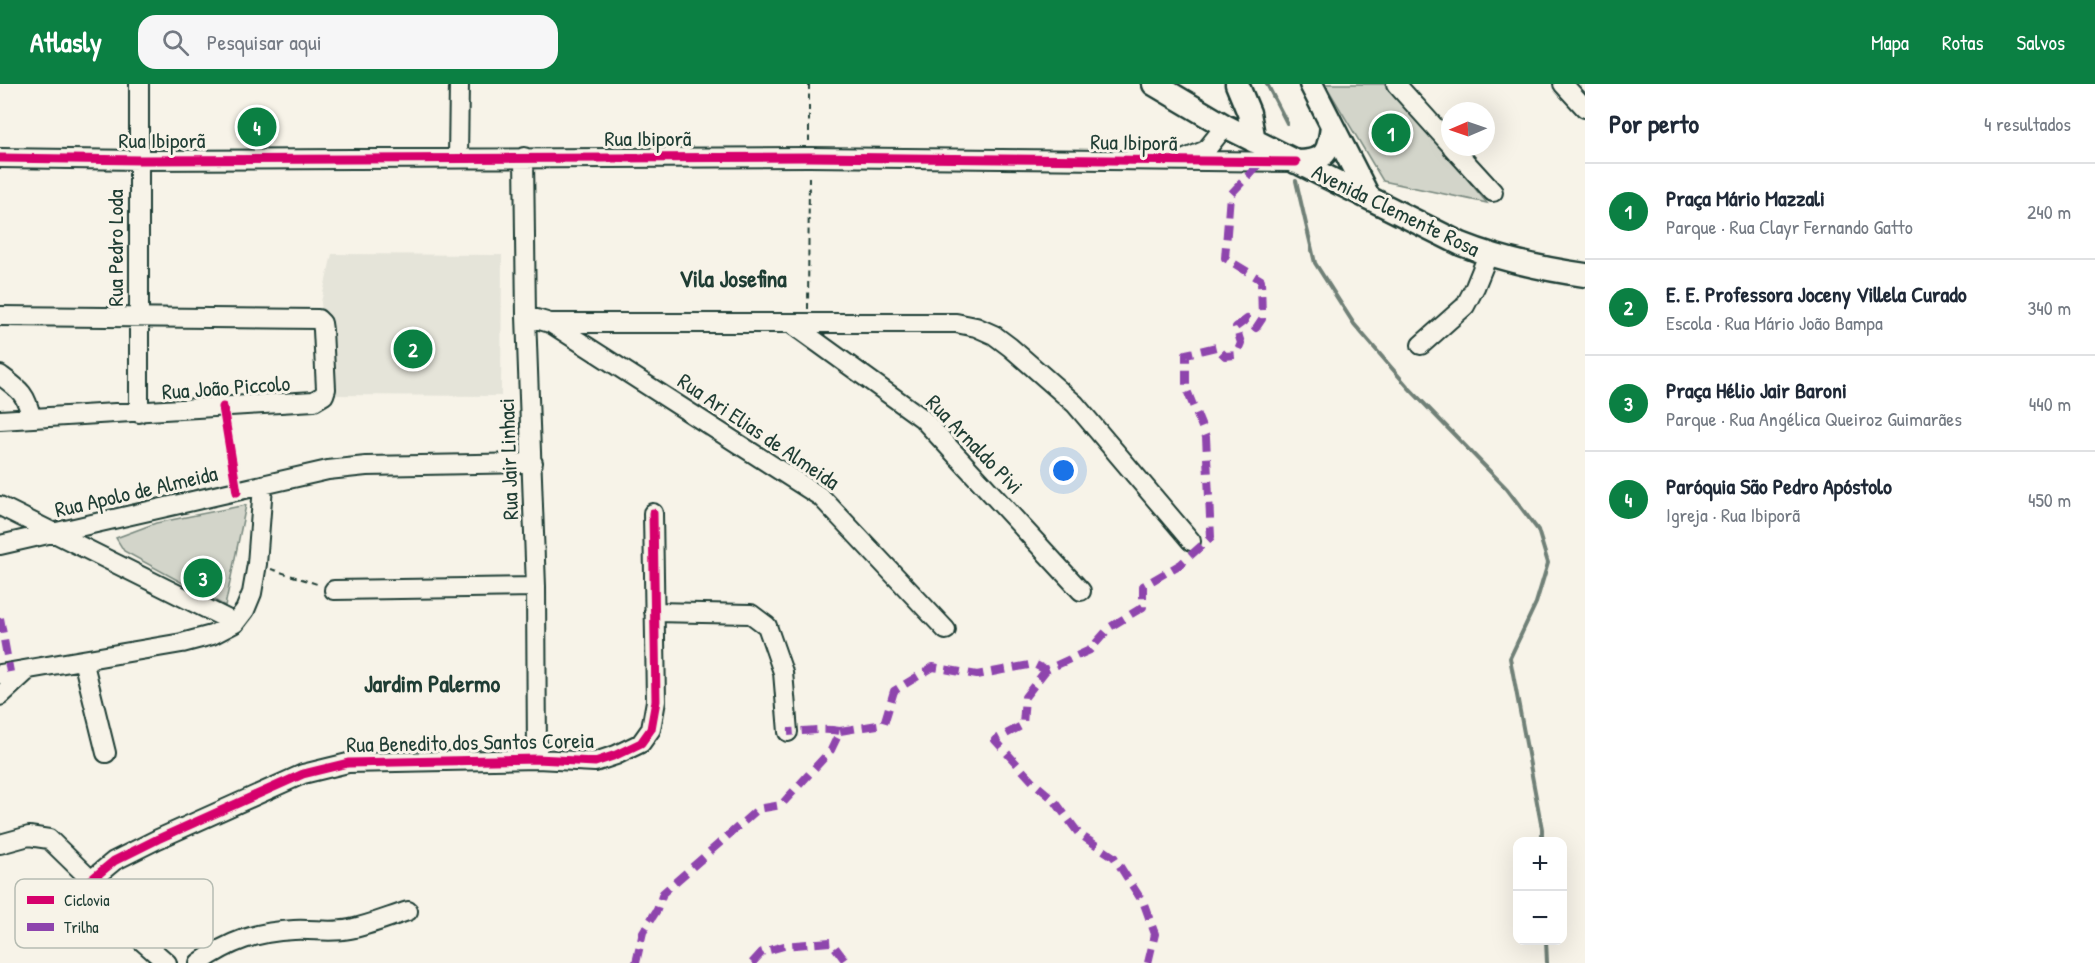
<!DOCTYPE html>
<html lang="pt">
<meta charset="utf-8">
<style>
body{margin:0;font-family:"Patrick Hand",sans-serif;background:#f6f6f7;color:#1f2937}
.controls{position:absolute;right:18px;bottom:18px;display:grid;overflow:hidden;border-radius:12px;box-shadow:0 6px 24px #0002}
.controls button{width:54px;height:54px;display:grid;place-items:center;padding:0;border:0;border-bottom:2px solid #e0e1e3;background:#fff;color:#1f2937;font:30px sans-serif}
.compass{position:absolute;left:1441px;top:18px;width:54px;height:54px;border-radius:50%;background:#fff;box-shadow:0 6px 24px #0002;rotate:268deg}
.you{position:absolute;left:1064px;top:387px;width:21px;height:21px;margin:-15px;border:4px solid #fff;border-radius:50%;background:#1a73e8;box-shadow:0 0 0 9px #1a73e833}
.badge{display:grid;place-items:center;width:39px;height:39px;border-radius:50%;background:#0b8043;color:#fff;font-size:20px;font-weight:700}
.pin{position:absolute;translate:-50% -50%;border:3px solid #fff;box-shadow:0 2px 6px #0006}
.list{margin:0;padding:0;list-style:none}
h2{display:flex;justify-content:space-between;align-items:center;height:78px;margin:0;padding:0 24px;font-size:26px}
h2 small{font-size:20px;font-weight:400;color:#747a83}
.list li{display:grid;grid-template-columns:39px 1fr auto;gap:18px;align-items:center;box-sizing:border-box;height:96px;padding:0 24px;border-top:2px solid #e0e1e3}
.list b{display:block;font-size:22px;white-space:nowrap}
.list p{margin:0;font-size:20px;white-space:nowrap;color:#747a83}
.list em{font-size:20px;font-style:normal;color:#747a83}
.icon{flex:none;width:33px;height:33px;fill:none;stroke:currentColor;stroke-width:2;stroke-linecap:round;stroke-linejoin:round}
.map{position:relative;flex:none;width:1585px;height:879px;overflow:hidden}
header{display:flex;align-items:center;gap:36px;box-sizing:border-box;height:84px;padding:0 30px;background:#0b8043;color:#fff}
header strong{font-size:28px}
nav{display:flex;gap:33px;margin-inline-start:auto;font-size:21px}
.search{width:420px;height:54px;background:#f6f6f7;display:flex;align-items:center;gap:15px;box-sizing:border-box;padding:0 21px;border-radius:18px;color:#747a83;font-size:22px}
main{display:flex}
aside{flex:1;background:#fff}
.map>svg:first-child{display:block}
.built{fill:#e5e4d9}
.green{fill:#d3d5ca;stroke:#79897f;stroke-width:1.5}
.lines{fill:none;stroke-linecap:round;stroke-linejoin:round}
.stream{stroke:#6f8077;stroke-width:4}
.minor-casing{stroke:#1f3d34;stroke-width:22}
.major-casing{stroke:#1f3d34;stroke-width:27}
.path{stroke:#1f3d34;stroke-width:2;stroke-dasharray:6 4.5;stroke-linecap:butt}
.minor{stroke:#f7f3e8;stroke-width:18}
.major{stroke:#f7f3e8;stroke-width:22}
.quiet{stroke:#8e44ad;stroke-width:8;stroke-dasharray:15 8;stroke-linecap:butt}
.cycleway-casing{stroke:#f7f3e8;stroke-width:13}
.cycleway{stroke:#d6006c;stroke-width:9}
.labels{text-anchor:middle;stroke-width:6;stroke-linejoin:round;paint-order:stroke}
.street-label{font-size:22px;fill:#1f3d34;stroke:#f7f3e8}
.neighbourhood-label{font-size:24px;font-weight:bold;fill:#1f3d34;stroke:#f7f3e8}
.key{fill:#f7f3e8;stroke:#b6bcb2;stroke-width:1.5}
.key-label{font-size:16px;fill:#1f3d34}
</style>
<header>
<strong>Atlasly</strong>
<div class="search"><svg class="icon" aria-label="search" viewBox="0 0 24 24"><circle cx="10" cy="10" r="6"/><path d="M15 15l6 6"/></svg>Pesquisar aqui</div>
<nav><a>Mapa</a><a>Rotas</a><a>Salvos</a></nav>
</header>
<main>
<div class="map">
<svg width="1585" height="879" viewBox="0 0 1585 879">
<rect width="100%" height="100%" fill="#f7f3e8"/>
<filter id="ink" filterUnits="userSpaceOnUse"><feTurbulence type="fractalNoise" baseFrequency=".0167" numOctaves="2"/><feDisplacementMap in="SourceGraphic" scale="12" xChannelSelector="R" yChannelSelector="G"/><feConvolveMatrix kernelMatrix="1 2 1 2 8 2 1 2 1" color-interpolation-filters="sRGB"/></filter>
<g filter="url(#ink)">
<!-- built -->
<path class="built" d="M 332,170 L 502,171 L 501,312 L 330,311 L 321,218 Z"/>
<!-- green -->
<path class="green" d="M 1325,0 L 1388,0 L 1487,119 L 1383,97 Z
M 246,421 L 225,522 L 124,467 L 116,454 L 156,439 Z"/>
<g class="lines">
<!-- stream -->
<path class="stream" d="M 1267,0 L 1287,39
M 1296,97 L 1315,179 L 1354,240 L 1408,303 L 1507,405 L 1538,446 L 1548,479 L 1536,519 L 1510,574 L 1542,745 L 1542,758
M 1546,856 L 1547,879"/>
<defs>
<path id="minor" d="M 1396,0 L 1450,60
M 1563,0 L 1585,24
M 1452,63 L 1493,108
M 524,73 L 526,232 L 536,503 L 537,675
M 0,74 L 139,76 L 809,73 L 1296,78
M 458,74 L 459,0
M 1185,75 L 1206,66 L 1225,42
M 0,232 L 318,235 L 322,239 L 323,246 L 326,305 L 324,311 L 314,317 L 0,336
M 526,232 L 550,239 L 956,239 L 976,243 L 994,251 L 1010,263 L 1075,320 L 1191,457
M 552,240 L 821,413 L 946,546
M 792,240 L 922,334 L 1081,507
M 1421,261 L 1465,222 L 1475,203 L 1488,171
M 0,291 C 19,305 27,310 31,334
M 139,329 L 139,0
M 0,422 L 235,539
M 0,461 L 328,386 L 366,382 L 533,379
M 334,506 L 536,503
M 654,528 L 751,530 L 767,542 L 783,588 L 788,648
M 83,576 L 106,669
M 0,590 L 182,559 L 212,551 L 235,539 L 245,526 L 252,509 L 257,480 L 263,402
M 0,612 L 28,586
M 0,760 L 29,752 L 49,755 L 91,796 L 142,857 L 167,879
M 91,796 L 114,777 L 158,755 L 303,690 L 348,679 L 537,675 L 595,678 L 616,671 L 641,659 L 651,645 L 656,617 L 653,429
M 199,879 C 230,857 256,848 294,846 C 313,845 332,849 350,845 C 370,841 389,833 408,827"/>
<path id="major" d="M 1154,0 L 1225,42 L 1461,160 C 1501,176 1543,185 1585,191
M 1237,0 L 1249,29 L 1254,57
M 1311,0 L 1368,112
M 1296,78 C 1326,78 1329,68 1332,42"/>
</defs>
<!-- minor casing -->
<use href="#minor" class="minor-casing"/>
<!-- major casing -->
<use href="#major" class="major-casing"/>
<!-- path -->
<path class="path" d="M 809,0 L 809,57
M 808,225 L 809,90
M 271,485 L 320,501"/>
<!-- minor -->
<use href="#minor" class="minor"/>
<!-- major -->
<use href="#major" class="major"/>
<!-- quiet -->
<path class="quiet" d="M 0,534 L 10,588
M 840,647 L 884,640 L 894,607 L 933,583 L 977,591 L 1034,580 L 1046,586
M 636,879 L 643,848 L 657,826 L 663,809 L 758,725 L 781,721 L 831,666 L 840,647 C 823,644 806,647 788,648
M 752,879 L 762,868 L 784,862 L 831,858 L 847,879
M 1148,879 L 1155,850 L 1144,820 L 1114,773 L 1079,750 L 1054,716 L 1034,699 L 995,656 L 1023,641 L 1025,613 L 1046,586 L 1090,566 L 1110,543 L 1143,523 L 1143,502 L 1181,480 L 1211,453 L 1206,353 L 1186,304 L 1186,270 L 1216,263 L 1225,272 L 1236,271 L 1241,259 L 1236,243 L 1247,235 L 1256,244 L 1262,235 L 1261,196 L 1225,174 L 1230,111 L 1261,78"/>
<defs>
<path id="cycleway" d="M 0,74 L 139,76 L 809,73 L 1296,78
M 223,323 L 237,408
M 91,796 L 114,777 L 158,755 L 303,690 L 348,679 L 537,675 L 595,678 L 616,671 L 641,659 L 651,645 L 656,617 L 653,429"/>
</defs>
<!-- cycleway casing -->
<use href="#cycleway" class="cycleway-casing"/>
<!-- cycleway -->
<use href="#cycleway" class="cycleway"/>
</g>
</g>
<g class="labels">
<!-- street labels -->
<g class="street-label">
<text x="648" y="62">Rua Ibiporã</text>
<text x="162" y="64">Rua Ibiporã</text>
<text transform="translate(1134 58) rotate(1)" y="8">Rua Ibiporã</text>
<text transform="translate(1396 126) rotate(26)" y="8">Avenida Clemente Rosa</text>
<text transform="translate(115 164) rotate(-90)" y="8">Rua Pedro Loda</text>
<text transform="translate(226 303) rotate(-4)" y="8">Rua João Piccolo</text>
<text transform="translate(759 347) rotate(34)" y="8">Rua Ari Elias de Almeida</text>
<text transform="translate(975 360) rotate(46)" y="8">Rua Arnaldo Pivi</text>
<text transform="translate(508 375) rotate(-92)" y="8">Rua Jair Linhaci</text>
<text transform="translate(136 407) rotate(-13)" y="8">Rua Apolo de Almeida</text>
<text transform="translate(470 658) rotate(-1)" y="8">Rua Benedito dos Santos Coreia</text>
</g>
<!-- neighbourhood labels -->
<g class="neighbourhood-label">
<text x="733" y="203">Vila Josefina</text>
<text x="432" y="608">Jardim Palermo</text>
</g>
</g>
<!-- legend -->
<rect x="15" y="795" width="198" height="69" rx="9" class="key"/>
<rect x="27" y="812" width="27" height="8" fill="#d6006c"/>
<rect x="27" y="839" width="27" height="8" fill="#8e44ad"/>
<g class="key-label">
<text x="64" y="822">Ciclovia</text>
<text x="64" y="849">Trilha</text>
</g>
</svg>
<div class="controls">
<button>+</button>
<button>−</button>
</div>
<svg class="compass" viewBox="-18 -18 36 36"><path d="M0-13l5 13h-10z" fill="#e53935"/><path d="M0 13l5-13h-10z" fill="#747a83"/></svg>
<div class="you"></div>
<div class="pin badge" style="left:1391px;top:49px">1</div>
<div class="pin badge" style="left:413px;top:265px">2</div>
<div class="pin badge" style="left:203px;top:494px">3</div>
<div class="pin badge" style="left:257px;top:43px">4</div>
</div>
<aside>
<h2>Por perto<small>4 resultados</small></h2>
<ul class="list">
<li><span class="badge">1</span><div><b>Praça Mário Mazzali</b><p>Parque · Rua Clayr Fernando Gatto</p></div><em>240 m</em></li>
<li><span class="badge">2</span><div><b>E. E. Professora Joceny Villela Curado</b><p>Escola · Rua Mário João Bampa</p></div><em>340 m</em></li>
<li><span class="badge">3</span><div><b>Praça Hélio Jair Baroni</b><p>Parque · Rua Angélica Queiroz Guimarães</p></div><em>440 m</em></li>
<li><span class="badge">4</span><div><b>Paróquia São Pedro Apóstolo</b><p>Igreja · Rua Ibiporã</p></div><em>450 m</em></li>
</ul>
</aside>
</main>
